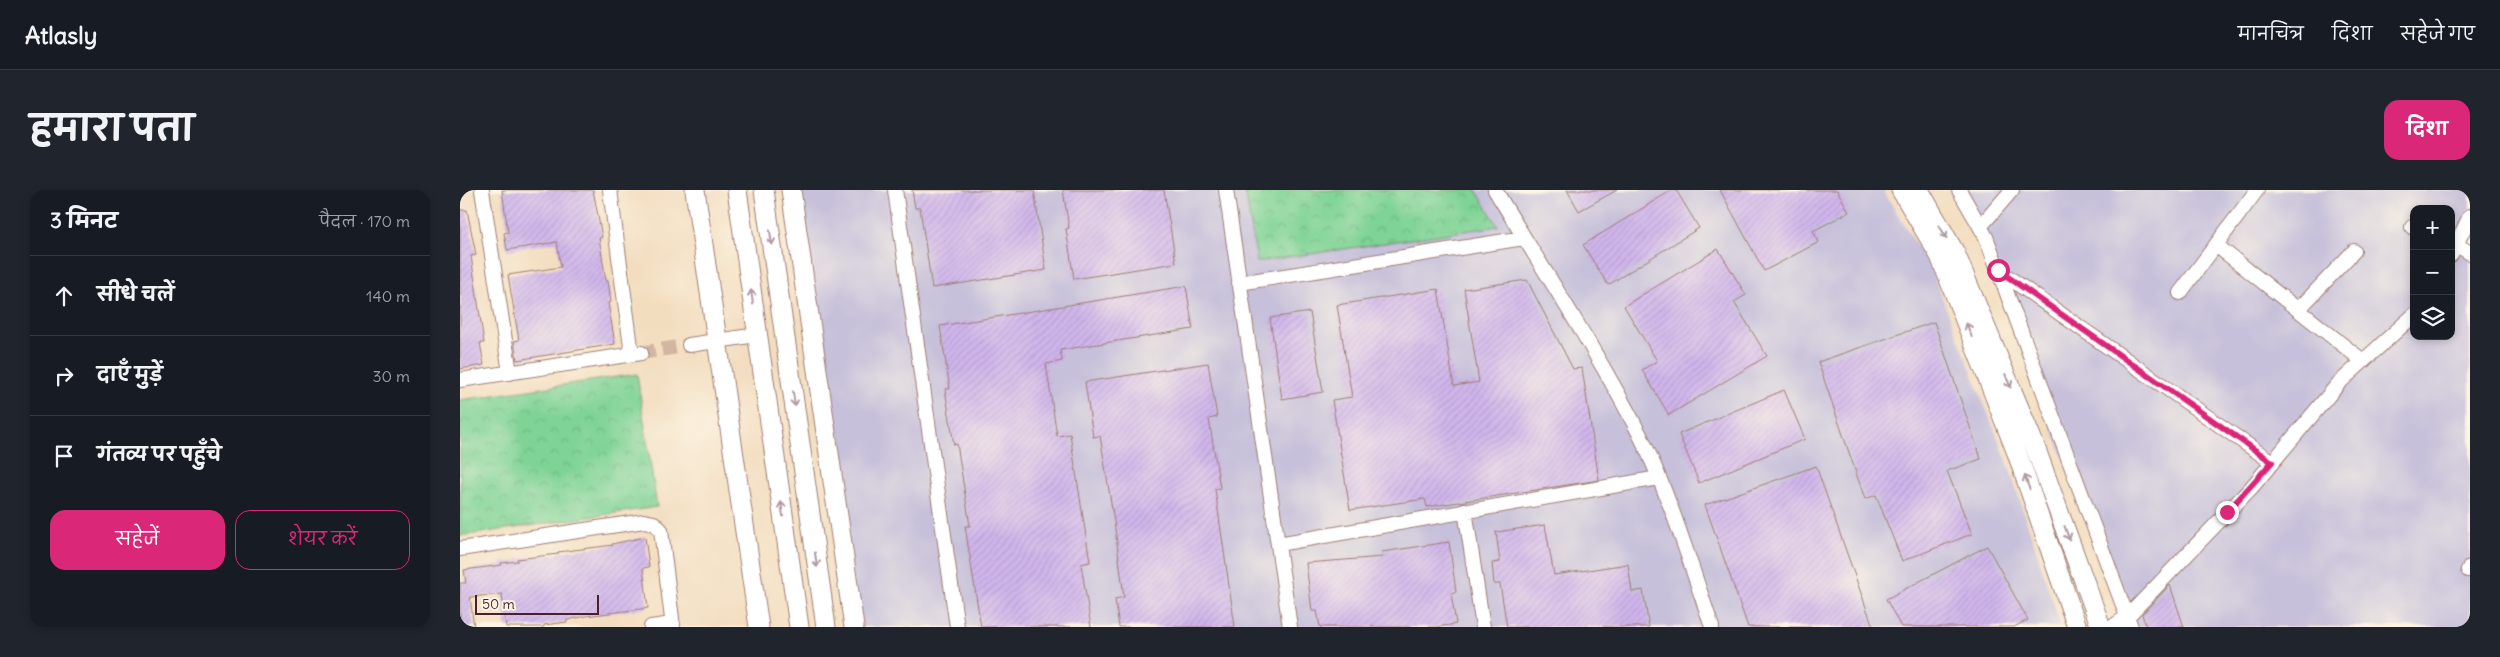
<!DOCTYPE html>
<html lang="hi">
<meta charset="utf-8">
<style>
body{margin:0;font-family:Delius,"Playpen Sans Deva",sans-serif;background:#20242c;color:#f1f3f6}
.controls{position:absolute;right:15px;top:15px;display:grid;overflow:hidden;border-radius:10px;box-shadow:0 2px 8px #0003}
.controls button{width:45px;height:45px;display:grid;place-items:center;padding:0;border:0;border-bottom:1px solid #363941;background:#171b24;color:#f1f3f6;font:25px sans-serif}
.scale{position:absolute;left:15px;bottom:12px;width:124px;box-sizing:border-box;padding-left:5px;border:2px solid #4a1f2b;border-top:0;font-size:14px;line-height:18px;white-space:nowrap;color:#4a1f2b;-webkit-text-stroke:4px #fcf5e5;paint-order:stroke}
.stop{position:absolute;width:15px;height:15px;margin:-11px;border:4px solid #db2777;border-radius:50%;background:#fff}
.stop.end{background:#db2777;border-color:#fff;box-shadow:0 1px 5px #0008}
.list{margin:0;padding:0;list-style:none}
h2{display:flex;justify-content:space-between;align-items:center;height:65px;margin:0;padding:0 20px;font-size:21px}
h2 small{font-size:16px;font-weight:400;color:#9ea1a6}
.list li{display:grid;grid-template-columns:32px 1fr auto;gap:15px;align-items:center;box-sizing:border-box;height:80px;padding:0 20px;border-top:1px solid #363941}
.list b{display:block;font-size:19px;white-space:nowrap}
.list em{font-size:16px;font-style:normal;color:#9ea1a6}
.actions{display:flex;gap:10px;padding:15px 20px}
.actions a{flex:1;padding:11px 0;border:1px solid #db2777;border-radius:15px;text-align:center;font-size:18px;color:#db2777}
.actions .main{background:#db2777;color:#fff}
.icon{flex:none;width:28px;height:28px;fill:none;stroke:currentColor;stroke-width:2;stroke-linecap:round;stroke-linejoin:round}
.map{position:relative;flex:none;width:2010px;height:437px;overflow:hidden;border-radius:15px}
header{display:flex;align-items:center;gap:30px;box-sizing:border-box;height:70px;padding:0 25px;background:#171b24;border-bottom:1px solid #363941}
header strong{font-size:24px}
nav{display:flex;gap:28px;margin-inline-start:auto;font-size:18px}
.intro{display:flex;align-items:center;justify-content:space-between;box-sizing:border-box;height:120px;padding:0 30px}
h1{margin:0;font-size:35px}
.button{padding:12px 22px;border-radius:15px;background:#db2777;color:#fff;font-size:18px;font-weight:700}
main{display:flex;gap:30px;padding:0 30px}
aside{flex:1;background:#171b24;border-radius:15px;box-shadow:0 2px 8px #0003}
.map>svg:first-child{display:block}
.industrial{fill:#c6c0da;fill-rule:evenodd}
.park{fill:url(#park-crowns);stroke:#647960}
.building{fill:url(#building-hatch)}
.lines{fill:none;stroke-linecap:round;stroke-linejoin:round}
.street-tunnel{stroke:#d1b7a1;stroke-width:14;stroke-dasharray:14 7;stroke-linecap:butt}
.street-casing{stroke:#9e7e75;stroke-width:16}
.secondary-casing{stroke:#9e7e75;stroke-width:21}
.street{stroke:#fff;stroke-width:14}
.secondary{stroke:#fff;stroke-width:19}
.oneway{stroke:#ae9aa0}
.route{stroke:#db2777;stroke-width:6}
</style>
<header>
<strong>Atlasly</strong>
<nav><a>मानचित्र</a><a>दिशा</a><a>सहेजे गए</a></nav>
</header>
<div class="intro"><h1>हमारा पता</h1><a class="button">दिशा</a></div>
<main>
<aside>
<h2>3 मिनट<small>पैदल · 170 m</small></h2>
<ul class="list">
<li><svg class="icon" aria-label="ahead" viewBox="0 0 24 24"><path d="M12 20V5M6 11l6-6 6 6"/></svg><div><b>सीधे चलें</b></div><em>140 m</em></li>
<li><svg class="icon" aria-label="right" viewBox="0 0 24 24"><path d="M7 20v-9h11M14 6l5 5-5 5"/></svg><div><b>दाएँ मुड़ें</b></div><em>30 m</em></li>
<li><svg class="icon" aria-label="arrive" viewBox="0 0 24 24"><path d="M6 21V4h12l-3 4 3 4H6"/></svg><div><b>गंतव्य पर पहुँचे</b></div></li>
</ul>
<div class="actions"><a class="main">सहेजें</a><a>शेयर करें</a></div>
</aside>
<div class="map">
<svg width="2010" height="437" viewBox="0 0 2010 437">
<defs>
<pattern id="park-crowns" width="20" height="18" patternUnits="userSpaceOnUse" patternTransform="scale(1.25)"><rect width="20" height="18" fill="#7ed395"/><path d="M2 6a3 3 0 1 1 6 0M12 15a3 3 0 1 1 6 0" fill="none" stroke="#6eb581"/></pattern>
<pattern id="building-hatch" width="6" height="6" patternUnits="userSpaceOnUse" patternTransform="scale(1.25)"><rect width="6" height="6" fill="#d0b6ec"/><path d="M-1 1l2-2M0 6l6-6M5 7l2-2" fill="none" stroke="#b49ccb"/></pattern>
</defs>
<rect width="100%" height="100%" fill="#fcf5e5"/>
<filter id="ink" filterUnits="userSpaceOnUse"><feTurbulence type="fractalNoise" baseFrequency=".02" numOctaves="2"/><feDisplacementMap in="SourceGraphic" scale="10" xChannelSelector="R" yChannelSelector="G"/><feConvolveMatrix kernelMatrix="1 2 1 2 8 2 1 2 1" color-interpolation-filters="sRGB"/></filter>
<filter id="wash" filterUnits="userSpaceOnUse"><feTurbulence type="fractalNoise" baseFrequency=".0096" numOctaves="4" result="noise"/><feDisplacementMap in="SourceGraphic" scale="20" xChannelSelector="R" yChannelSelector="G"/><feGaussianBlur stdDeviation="1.12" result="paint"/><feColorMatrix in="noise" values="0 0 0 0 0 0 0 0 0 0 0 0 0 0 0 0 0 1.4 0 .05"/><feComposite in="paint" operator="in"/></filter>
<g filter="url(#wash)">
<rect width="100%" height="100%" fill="#f3ddbf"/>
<!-- industrial -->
<path class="industrial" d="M 331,0 L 1423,0 L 1470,77 L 1547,271 L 1601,437 L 398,437 Z
M 1489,0 L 2010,0 L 2010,437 L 1663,437 L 1641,368 L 1521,52 ZM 1954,19 L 1991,19 L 1991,146 L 1954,146 Z"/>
<!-- park -->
<path class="park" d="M 785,0 L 1016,0 L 1038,36 L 797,72 Z
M 177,184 L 197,317 L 0,346 L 0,210 Z"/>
<g id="blocks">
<!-- building -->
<path class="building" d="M 42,0 L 133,0 L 142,47 L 139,48 L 146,91 L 148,91 L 151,112 L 148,113 L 155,154 L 57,170 L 54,151 L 59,150 L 48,85 L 101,77 L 97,52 L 47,60 L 44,43 L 48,42 Z
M 452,0 L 574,0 L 586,80 L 472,98 L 460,18 L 455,18 Z
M 603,0 L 704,0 L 716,73 L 614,89 L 606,39 L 609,38 Z
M 1107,0 L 1157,0 L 1119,21 Z
M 1212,0 L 1216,0 L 1239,38 L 1148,95 L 1123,55 Z
M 1260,0 L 1377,0 L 1389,22 L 1353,41 L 1359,52 L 1304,81 Z
M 0,20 L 7,20 L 16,65 L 11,66 L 24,153 L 20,153 L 24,175 L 0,179 Z
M 1258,59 L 1286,105 L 1274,112 L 1307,166 L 1209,225 L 1182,180 L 1197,171 L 1164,116 Z
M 1067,90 L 1113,179 L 1122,178 L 1139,290 L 967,317 L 965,309 L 890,320 L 872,210 L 892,207 L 877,115 L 978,99 L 994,196 L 1019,192 L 1004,99 Z
M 726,96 L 733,139 L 600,160 L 602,171 L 586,174 L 597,246 L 610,244 L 630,372 L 621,374 L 631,437 L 521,437 L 505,336 L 510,336 L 497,254 L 494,255 L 485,199 L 490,199 L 480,136 Z
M 850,122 L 863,202 L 822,209 L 810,128 Z
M 1474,132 L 1521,269 L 1487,281 L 1512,344 L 1442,371 L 1416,305 L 1405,309 L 1358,172 Z
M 748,173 L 757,227 L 749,229 L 760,298 L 755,299 L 775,437 L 659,437 L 655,409 L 664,407 L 654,331 L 640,246 L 633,247 L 625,192 Z
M 1324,200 L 1345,249 L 1239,293 L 1219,244 Z
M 1356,276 L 1413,437 L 1288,437 L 1245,315 Z
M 1085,335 L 1094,385 L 1168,374 L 1172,402 L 1183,400 L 1189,437 L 1047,437 L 1040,394 L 1034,394 L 1032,373 L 1040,372 L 1036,342 Z
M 185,347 L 189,377 L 183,378 L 188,418 L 126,426 L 107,430 L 107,432 L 84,435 L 84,437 L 46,437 L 42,404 L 10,407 L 14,437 L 0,437 L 0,393 L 6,393 L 4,380 L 42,375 L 41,373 L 58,371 L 57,369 L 98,364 L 98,362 L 153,355 L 152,354 Z
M 989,352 L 996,402 L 991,403 L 996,434 L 977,437 L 860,437 L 857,421 L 852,421 L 846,373 L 923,367 L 922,362 Z
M 1527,356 L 1568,430 L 1554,437 L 1441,437 L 1426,409 Z
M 1710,395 L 1724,437 L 1686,437 L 1682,424 Z"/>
</g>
</g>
<g filter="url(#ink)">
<use href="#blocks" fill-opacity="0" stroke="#9e7e75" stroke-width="1"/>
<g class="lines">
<!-- street-tunnel -->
<path class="street-tunnel" d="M 181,163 L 229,155"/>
<defs>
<path id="street" d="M 22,0 L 50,183
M 150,0 L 172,164
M 435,0 L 497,437
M 766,0 L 830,437
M 1035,0 C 1084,81 1137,161 1180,245 C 1210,306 1230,373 1252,437
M 1499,0 L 1526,47 L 1671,437
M 1520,37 L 1552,0
M 1952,37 L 1954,38
M 1756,55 L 1903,171
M 1997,55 L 2010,63
M 1991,65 L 2010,26
M 1538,80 L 1812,272
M 779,93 L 1064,48
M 1720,103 L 1797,0
M 1838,120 L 1894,61
M 229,155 L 297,145
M 0,190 L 181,163
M 1005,320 L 1023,437
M 818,354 L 1199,288
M 0,359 L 184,331 L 194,333 L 201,340 L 213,437
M 2008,380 L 2010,377
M 191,437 L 213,434
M 1652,437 L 1668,426 L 1791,298 L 1879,193 L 1954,125"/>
<path id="secondary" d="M 235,0 L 299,437
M 277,0 L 339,437
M 304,0 L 366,437
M 331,0 L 394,437
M 1441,0 L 1480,66 L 1557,263 L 1617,437
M 1459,0 L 1495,63 L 1574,254 L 1641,437"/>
</defs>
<!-- street casing -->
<use href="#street" class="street-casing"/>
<!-- secondary casing -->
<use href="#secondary" class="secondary-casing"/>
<!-- street -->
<use href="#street" class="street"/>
<!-- secondary -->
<use href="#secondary" class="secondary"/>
</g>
<!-- one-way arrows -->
<defs><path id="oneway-shaft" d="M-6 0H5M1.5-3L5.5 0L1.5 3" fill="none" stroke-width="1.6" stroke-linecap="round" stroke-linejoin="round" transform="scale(1.25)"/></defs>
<g class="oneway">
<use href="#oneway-shaft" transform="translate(1483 42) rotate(60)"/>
<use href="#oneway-shaft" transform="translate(311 48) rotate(82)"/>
<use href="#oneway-shaft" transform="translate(292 107) rotate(-98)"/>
<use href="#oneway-shaft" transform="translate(1509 140) rotate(-111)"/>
<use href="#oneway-shaft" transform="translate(1548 191) rotate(68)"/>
<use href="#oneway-shaft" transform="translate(334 209) rotate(82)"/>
<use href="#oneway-shaft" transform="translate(1567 292) rotate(-109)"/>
<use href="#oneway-shaft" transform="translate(322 319) rotate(-98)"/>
<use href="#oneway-shaft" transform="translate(1607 343) rotate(70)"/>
<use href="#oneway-shaft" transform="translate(356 370) rotate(82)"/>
</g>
</g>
<g class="lines" filter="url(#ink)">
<!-- route -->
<path class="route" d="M 1538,80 L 1812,272 L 1767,322"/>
</g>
</svg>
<div class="controls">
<button>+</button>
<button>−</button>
<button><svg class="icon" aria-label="layers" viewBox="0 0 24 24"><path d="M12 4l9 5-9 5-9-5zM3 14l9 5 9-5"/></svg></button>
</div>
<div class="scale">50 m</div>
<div class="stop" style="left:1538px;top:80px"></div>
<div class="stop end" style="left:1767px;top:322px"></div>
</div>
</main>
